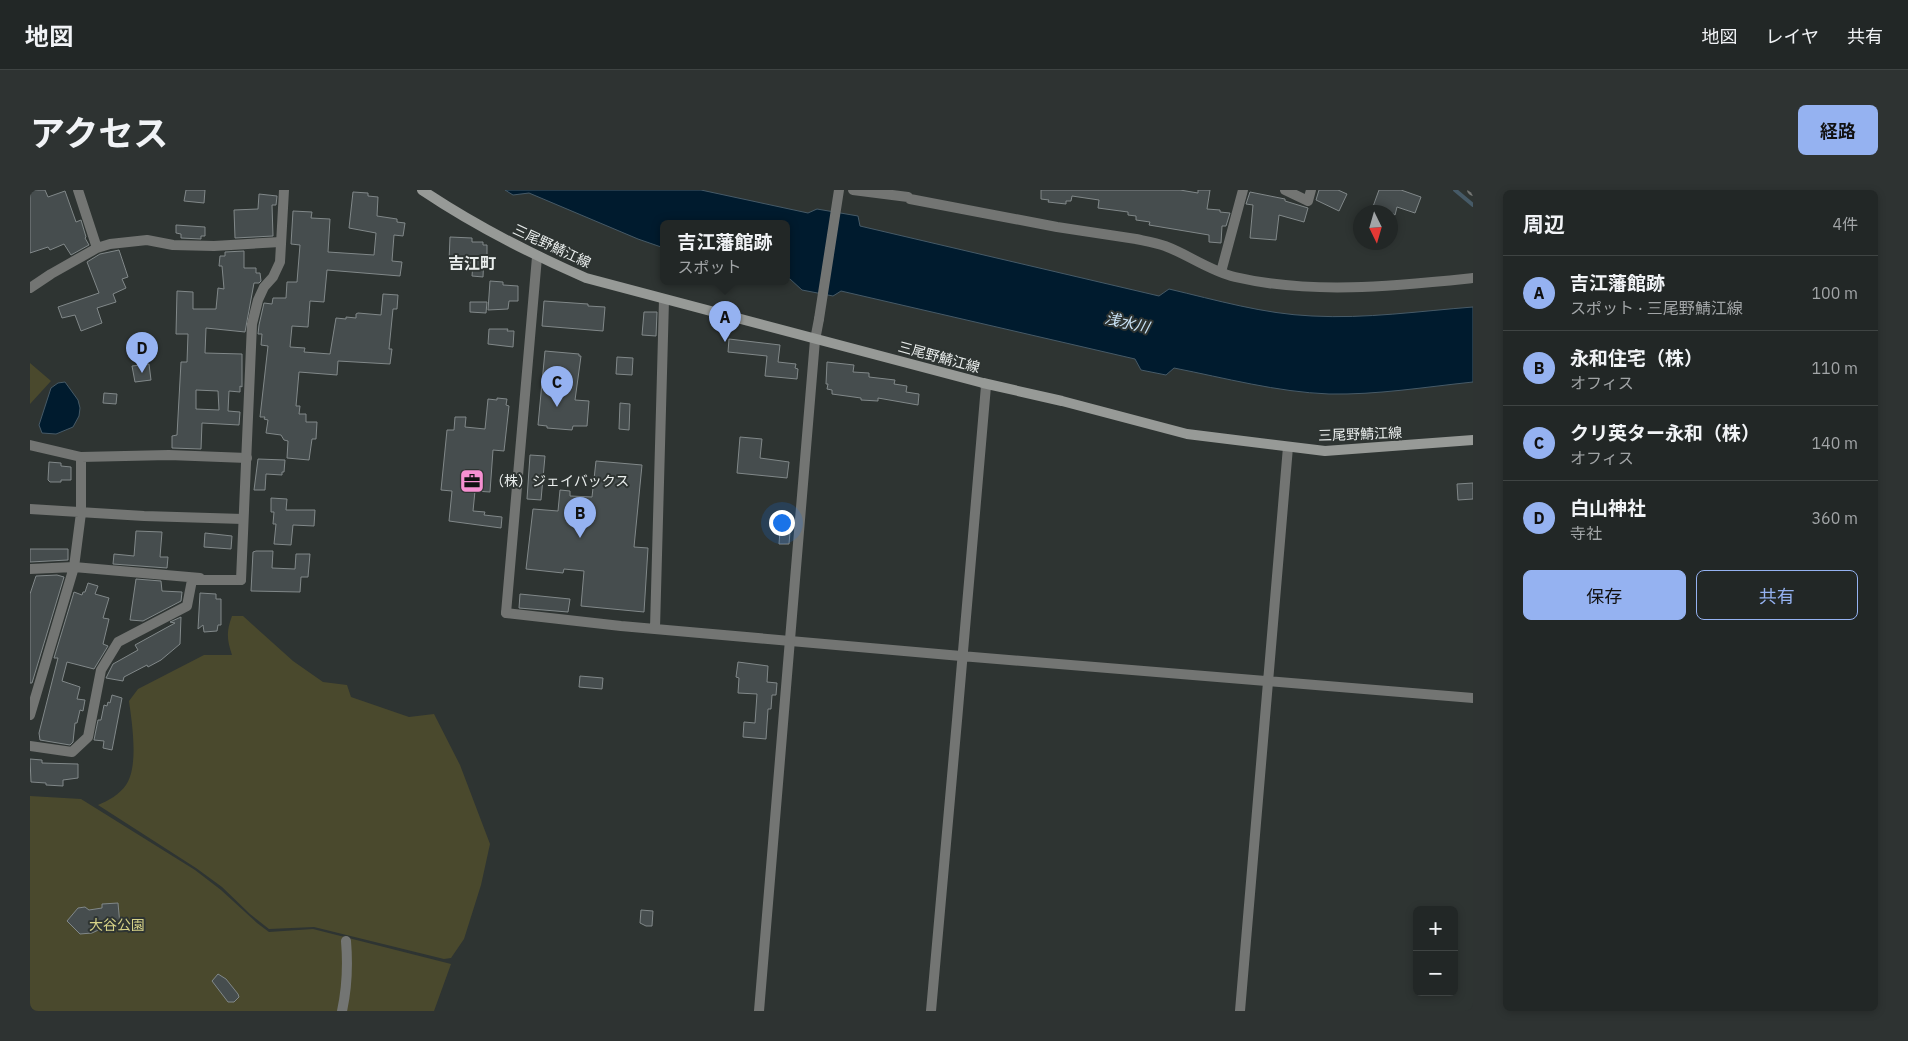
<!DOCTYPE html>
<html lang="ja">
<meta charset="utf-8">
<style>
body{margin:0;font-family:"IBM Plex Sans","Noto Sans JP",sans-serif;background:#2e3332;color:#f1f3f6}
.controls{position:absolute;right:15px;bottom:15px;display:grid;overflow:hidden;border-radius:8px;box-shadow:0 2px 8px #0003}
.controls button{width:45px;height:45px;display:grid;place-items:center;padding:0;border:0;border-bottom:1px solid #3f4443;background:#222726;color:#f1f3f6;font:25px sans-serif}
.compass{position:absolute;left:1323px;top:15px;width:45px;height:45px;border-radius:50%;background:#222726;box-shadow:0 2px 8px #0003;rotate:175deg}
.you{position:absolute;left:751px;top:332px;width:18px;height:18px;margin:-12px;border:4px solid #fff;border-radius:50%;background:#1a73e8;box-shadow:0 0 0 8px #1a73e833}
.badge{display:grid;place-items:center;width:32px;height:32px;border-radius:50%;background:#95b2f1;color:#111;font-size:16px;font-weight:700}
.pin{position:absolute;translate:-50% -41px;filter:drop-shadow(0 1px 2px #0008)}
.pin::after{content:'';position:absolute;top:26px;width:18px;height:15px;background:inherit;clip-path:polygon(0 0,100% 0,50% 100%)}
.popup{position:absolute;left:630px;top:30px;width:130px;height:65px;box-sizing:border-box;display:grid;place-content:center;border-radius:8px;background:#222726;filter:drop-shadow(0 1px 4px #0005);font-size:16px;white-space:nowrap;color:#a2a5a7}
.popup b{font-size:19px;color:#f1f3f6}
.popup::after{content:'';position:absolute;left:50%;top:100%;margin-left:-10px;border:10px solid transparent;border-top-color:#222726}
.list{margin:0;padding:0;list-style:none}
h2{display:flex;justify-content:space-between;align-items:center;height:65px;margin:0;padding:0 20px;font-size:21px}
h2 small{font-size:16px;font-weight:400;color:#a2a5a7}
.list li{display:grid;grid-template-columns:32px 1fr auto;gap:15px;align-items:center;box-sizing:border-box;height:75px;padding:0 20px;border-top:1px solid #3f4443}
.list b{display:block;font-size:19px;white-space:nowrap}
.list p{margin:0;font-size:16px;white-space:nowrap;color:#a2a5a7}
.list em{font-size:16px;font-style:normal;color:#a2a5a7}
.actions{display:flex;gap:10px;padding:15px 20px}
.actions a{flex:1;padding:11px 0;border:1px solid #95b2f1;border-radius:8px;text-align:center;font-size:18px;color:#95b2f1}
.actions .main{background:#95b2f1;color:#111}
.map{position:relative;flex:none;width:1443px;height:821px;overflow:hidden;border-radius:8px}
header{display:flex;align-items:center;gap:30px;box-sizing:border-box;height:70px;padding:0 25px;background:#222726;border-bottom:1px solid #3f4443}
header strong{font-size:24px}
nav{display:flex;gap:28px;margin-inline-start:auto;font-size:18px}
.intro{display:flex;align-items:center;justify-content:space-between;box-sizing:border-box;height:120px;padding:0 30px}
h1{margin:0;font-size:35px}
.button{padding:12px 22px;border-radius:8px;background:#95b2f1;color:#111;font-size:18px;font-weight:700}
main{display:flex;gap:30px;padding:0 30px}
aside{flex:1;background:#222726;border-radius:8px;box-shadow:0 2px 8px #0003}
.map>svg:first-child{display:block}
.green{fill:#4a492d}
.water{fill:#001b2e;stroke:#465a67}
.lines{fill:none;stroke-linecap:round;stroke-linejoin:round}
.stream{stroke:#465a67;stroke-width:4}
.building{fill:#464d4e;stroke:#818889;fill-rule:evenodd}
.minor{stroke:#737573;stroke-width:10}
.tertiary{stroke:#737573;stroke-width:10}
.secondary{stroke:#979a97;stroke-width:10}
.labels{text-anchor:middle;stroke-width:4;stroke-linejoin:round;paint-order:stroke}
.street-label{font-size:14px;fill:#eaeeed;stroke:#2e3432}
.poi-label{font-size:14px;fill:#eaeeed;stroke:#2e3432;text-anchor:start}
.park-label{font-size:14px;fill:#d6d287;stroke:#2e3432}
.water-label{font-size:15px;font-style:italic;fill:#cce6fa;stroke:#2e3432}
.quarter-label{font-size:16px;font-weight:bold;fill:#eaeeed;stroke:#2e3432}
</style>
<header>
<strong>地図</strong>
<nav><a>地図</a><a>レイヤ</a><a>共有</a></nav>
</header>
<div class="intro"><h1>アクセス</h1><a class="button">経路</a></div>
<main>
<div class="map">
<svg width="1443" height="821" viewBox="0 0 1443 821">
<rect width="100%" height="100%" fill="#2e3432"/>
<!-- green -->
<path class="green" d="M 0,173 L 21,191 L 0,214 Z
M 202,426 L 213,426 L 263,471 L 293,492 L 317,495 L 321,507 L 379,527 L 404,524 L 430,575 L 460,654 L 451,695 L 434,749 L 421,768 L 414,769 L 284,737 L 239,739 L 220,724 L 192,697 L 166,678 L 68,615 C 78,611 90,604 96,595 C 109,576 102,533 99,511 L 108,499 L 174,465 L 202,465 C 197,450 196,442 202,426 Z
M 0,606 L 51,609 L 165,680 L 191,700 L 227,733 L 239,742 L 283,739 L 421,774 L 404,821 L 0,821 Z"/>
<!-- water -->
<path class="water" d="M 475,0 L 671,0 L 778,23 L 787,19 L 828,26 L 830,36 L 1129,106 L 1139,99 C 1186,110 1234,124 1282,126 C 1336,129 1390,121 1443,117 L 1443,192 C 1395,197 1347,205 1299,204 C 1247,202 1195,188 1144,178 L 1136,185 L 1111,180 L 1105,169 L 811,101 L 803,106 L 772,100 L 760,89 L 756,88 L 756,33 L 634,33 L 634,58 L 608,49 L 499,3 L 483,5 Z
M 35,192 L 48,210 L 50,218 L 49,226 L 43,237 L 26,244 L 12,243 L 9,235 L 21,198 L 28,193 Z"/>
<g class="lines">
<!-- stream -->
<path class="stream" d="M 1425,0 L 1443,15"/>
</g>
<!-- building -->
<path class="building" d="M 0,0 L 15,0 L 18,7 L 35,1 L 46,32 L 51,30 L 56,47 L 55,48 L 59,55 L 41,65 L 34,54 L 20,60 L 18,57 L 0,63 Z
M 156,0 L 175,0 L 174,13 L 154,11 Z
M 1011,0 L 1150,0 L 1168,3 L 1168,0 L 1180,0 L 1177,19 L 1190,20 L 1190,22 L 1200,23 L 1196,36 L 1192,36 L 1191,53 L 1179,52 L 1179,45 L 1119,35 L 1120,32 L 1106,30 L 1106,26 L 1098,25 L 1098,22 L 1068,18 L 1069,10 L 1042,6 L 1041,11 L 1036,11 L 1036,14 L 1018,12 L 1019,10 L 1011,9 Z
M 1289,0 L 1308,0 L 1317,4 L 1309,21 L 1286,10 Z
M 1349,0 L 1371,0 L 1391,7 L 1385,23 L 1367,17 L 1365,25 L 1360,22 L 1341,22 Z
M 323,2 L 338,3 L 338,6 L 348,7 L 347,26 L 367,29 L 367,32 L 375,33 L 373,46 L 364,45 L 362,71 L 372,72 L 370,86 L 297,80 L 294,112 L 280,111 L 278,137 L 262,136 L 260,157 L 275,158 L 274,162 L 300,164 L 306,128 L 316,129 L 316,127 L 326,128 L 326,124 L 328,123 L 351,125 L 353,104 L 368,105 L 367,119 L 363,119 L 359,159 L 362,159 L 360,174 L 308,171 L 307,185 L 269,182 L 266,216 L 270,216 L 269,224 L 276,224 L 276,232 L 287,232 L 286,249 L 282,249 L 279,270 L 257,268 L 258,251 L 254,250 L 251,245 L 236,243 L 238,230 L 234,229 L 235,227 L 230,227 L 238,156 L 231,155 L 232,144 L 228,144 L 229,135 L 234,113 L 242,114 L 243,108 L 256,108 L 257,92 L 267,92 L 270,55 L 261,54 L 263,21 L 282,22 L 281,28 L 300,29 L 298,62 L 344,65 L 346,43 L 319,38 Z
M 1220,2 L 1255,9 L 1255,11 L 1278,18 L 1274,32 L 1249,25 L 1246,50 L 1220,48 L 1223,15 L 1216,14 Z
M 229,4 L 247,6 L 246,15 L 242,15 L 243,46 L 205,48 L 204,20 L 228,19 Z
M 146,35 L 175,37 L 175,46 L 171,46 L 171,49 L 151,48 L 151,44 L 146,43 Z
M 420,47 L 442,48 L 442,52 L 453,52 L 453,55 L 457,55 L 457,65 L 454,65 L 453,87 L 442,86 L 443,73 L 419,72 Z
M 89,60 L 98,87 L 92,89 L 96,98 L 83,104 L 86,112 L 67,118 L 72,133 L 51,141 L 45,125 L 32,128 L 28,117 L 69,103 L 57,72 L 70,64 Z
M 214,61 L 214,78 L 226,78 L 226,83 L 230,83 L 231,91 L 229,93 L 224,93 L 215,142 L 176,138 L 175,163 L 212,164 L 212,197 L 210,196 L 210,202 L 199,201 L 198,221 L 210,222 L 209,235 L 172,233 L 171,259 L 142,258 L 142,246 L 147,245 L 151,172 L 157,172 L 158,144 L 146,144 L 147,101 L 163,102 L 163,119 L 186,119 L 188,98 L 194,99 L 192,76 L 189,76 L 190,66 L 195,66 L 195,62 ZM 166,200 L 188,201 L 189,220 L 166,219 Z
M 460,91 L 473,92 L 473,95 L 488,96 L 488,111 L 479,111 L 478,119 L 458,120 Z
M 514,111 L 558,114 L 558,116 L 575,117 L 573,141 L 512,136 Z
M 440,112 L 457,112 L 456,123 L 440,122 Z
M 614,122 L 627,122 L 626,146 L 612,145 Z
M 459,139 L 478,139 L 477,141 L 484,141 L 483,157 L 458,154 Z
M 699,149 L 750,155 L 748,172 L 766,174 L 765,178 L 768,179 L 767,189 L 735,186 L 737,166 L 698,162 Z
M 515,161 L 549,164 L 549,166 L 551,166 L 545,210 L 559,211 L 557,236 L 543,236 L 542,240 L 517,238 L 517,236 L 508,235 Z
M 587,167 L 603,168 L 602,185 L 586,184 Z
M 797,172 L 824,175 L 823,182 L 839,183 L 839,187 L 865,190 L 864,194 L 877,196 L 876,202 L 889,204 L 888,215 L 848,208 L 848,211 L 831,210 L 831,208 L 802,204 L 802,200 L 797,199 L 798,194 L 796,194 Z
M 119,174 L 121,190 L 105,192 L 102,176 Z
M 74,203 L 87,204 L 86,214 L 73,213 Z
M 467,208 L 477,209 L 476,215 L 479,216 L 474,261 L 463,260 L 460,302 L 445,301 L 443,321 L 455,322 L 454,325 L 472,327 L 471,338 L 419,331 L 422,301 L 411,300 L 417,240 L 424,240 L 425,227 L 436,227 L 435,237 L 455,239 L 458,209 L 467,210 Z
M 590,213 L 600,214 L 599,240 L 589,239 Z
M 710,247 L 732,249 L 730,268 L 759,272 L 757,288 L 707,283 Z
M 500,265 L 515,266 L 511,310 L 497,309 Z
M 228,269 L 255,270 L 254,282 L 252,282 L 252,285 L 236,284 L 235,300 L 224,300 Z
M 566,271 L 612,275 L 604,357 L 618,358 L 614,422 L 551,416 L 554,381 L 534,379 L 533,383 L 496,379 L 503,319 L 528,321 L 530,300 L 540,301 L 540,306 L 562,307 Z
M 19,272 L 31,273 L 31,276 L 41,277 L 41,290 L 31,290 L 31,292 L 20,292 L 18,290 Z
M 1443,293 L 1443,309 L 1428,310 L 1427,294 Z
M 241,308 L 257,309 L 256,320 L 285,320 L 284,336 L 263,335 L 261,355 L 244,354 L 246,334 L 243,334 L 244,322 L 241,322 Z
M 106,341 L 132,342 L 130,367 L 138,367 L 137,378 L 83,374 L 84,364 L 104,366 Z
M 750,341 L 760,342 L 759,354 L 749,354 Z
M 175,343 L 202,346 L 201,359 L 174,357 Z
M 0,359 L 38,359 L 38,370 L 0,372 Z
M 226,361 L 243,361 L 242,378 L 265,379 L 266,364 L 280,364 L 278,387 L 271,387 L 270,402 L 221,401 L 223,362 Z
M 27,385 L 34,387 L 2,493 L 0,493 L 0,404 L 6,386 Z
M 106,389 L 131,391 L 132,401 L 152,402 L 151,411 L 113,431 L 100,430 Z
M 58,393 L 68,396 L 65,404 L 79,408 L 73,428 L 79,429 L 73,454 L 78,456 L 64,479 L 37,472 L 32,491 L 50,497 L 47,509 L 55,510 L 53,521 L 50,520 L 47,533 L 45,533 L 43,552 L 40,555 L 10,550 L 9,543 L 28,468 L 24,468 L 44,402 L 52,405 L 53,402 L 55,402 Z
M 170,403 L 186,404 L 186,409 L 191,409 L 191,435 L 188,435 L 187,441 L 174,442 L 173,435 L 168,439 Z
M 490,404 L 540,409 L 538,422 L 489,418 Z
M 151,427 L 150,454 L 131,470 L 118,477 L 117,475 L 94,487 L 93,491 L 76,488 L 83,474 L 108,460 L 105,455 L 145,433 L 140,432 Z
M 708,472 L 738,476 L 737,492 L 747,493 L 746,505 L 742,505 L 741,519 L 738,519 L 736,549 L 713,547 L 714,532 L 725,533 L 727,504 L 708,503 L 709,488 L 706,487 Z
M 550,486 L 573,488 L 572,499 L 549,497 Z
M 82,505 L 92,508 L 82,560 L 73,558 L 74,551 L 64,550 L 68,530 L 71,530 L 74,515 L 77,516 L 78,512 L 80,513 Z
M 0,569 L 12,570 L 12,573 L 48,574 L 48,588 L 33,590 L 33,596 L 16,595 L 16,593 L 1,592 Z
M 88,713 L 90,735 L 77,736 L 62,743 L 50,744 L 37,731 L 48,718 L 55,717 L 59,720 L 72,718 L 72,714 Z
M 611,720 L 623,721 L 622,736 L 616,736 L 610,733 Z
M 188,784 L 196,789 L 208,804 L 209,807 L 204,812 L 198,812 L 182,791 Z"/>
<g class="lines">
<!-- minor -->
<path class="minor" d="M 48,0 L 67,58
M 823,0 L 878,7 L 880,9 L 1027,37 L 1106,49 C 1115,51 1126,53 1135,56 C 1159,65 1180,81 1205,87 C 1282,105 1365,96 1443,88
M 1255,0 L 1278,11 L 1281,0
M 1191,82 L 1213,0
M 0,98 L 21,84 L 67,58 L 80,54 L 117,50 L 143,55 L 184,56 L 250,52
M 789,129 L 809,0
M 0,255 L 51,267 L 139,265 L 217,268
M 0,319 L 114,326 L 213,329
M 0,379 L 44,377 L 170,388
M 476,423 L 591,436 L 931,466 L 1443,508
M 625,438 L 634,110
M 0,525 L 44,377 L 51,323 L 51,267
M 0,556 L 42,562 L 58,547 L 71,480 L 88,452 L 157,416 L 162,390 L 211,390
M 901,821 C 921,613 937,404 956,196 L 953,193
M 1210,821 L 1258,257"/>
<!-- tertiary -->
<path class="tertiary" d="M 1442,0 L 1443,1
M 211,390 L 222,134 L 228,110 L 234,97 L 243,87 L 250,72 L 254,0
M 476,423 L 507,67
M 312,821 C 317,798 318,775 316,751
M 729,821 L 785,150 L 789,129"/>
<!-- secondary -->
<path class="secondary" d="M 392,0 C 444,35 499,63 556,88 L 953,193 L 1032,211 L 1157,244 L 1295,261 L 1443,250"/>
</g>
<!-- icons -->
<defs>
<symbol id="office-square" viewBox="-11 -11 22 22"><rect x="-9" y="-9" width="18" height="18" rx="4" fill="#f690d1" stroke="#2e3432"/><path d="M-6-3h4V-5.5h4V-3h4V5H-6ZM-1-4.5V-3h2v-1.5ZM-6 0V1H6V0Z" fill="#111"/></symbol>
</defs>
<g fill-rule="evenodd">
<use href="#office-square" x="428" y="277" width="28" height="28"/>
</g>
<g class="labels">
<!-- street labels -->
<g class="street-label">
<text transform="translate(522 56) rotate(25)" y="5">三尾野鯖江線</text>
<text transform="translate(909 167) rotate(15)" y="5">三尾野鯖江線</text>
<text transform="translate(1330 244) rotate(-2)" y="5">三尾野鯖江線</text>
</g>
<!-- poi labels -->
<g class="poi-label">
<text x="460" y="296">（株）ジェイバックス</text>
</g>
<!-- park labels -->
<g class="park-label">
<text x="87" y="740">大谷公園</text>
</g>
<!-- water labels -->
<g class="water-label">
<text transform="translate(1097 133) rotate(13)" y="5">浅水川</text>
</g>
<!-- quarter labels -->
<g class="quarter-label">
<text x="442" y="79">吉江町</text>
</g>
</g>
</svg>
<div class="controls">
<button>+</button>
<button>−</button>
</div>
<svg class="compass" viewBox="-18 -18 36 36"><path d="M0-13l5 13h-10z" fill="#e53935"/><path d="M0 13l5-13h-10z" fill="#a2a5a7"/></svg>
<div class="you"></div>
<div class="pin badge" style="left:695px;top:152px">A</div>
<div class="popup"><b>吉江藩館跡</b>スポット</div>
<div class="pin badge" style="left:550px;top:348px">B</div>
<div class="pin badge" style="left:527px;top:217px">C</div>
<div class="pin badge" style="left:112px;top:183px">D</div>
</div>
<aside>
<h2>周辺<small>4件</small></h2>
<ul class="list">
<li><span class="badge">A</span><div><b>吉江藩館跡</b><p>スポット · 三尾野鯖江線</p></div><em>100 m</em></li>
<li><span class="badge">B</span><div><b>永和住宅（株）</b><p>オフィス</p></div><em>110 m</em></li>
<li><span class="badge">C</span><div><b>クリ英ター永和（株）</b><p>オフィス</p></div><em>140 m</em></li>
<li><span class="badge">D</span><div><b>白山神社</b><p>寺社</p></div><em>360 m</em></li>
</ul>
<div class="actions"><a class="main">保存</a><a>共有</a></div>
</aside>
</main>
